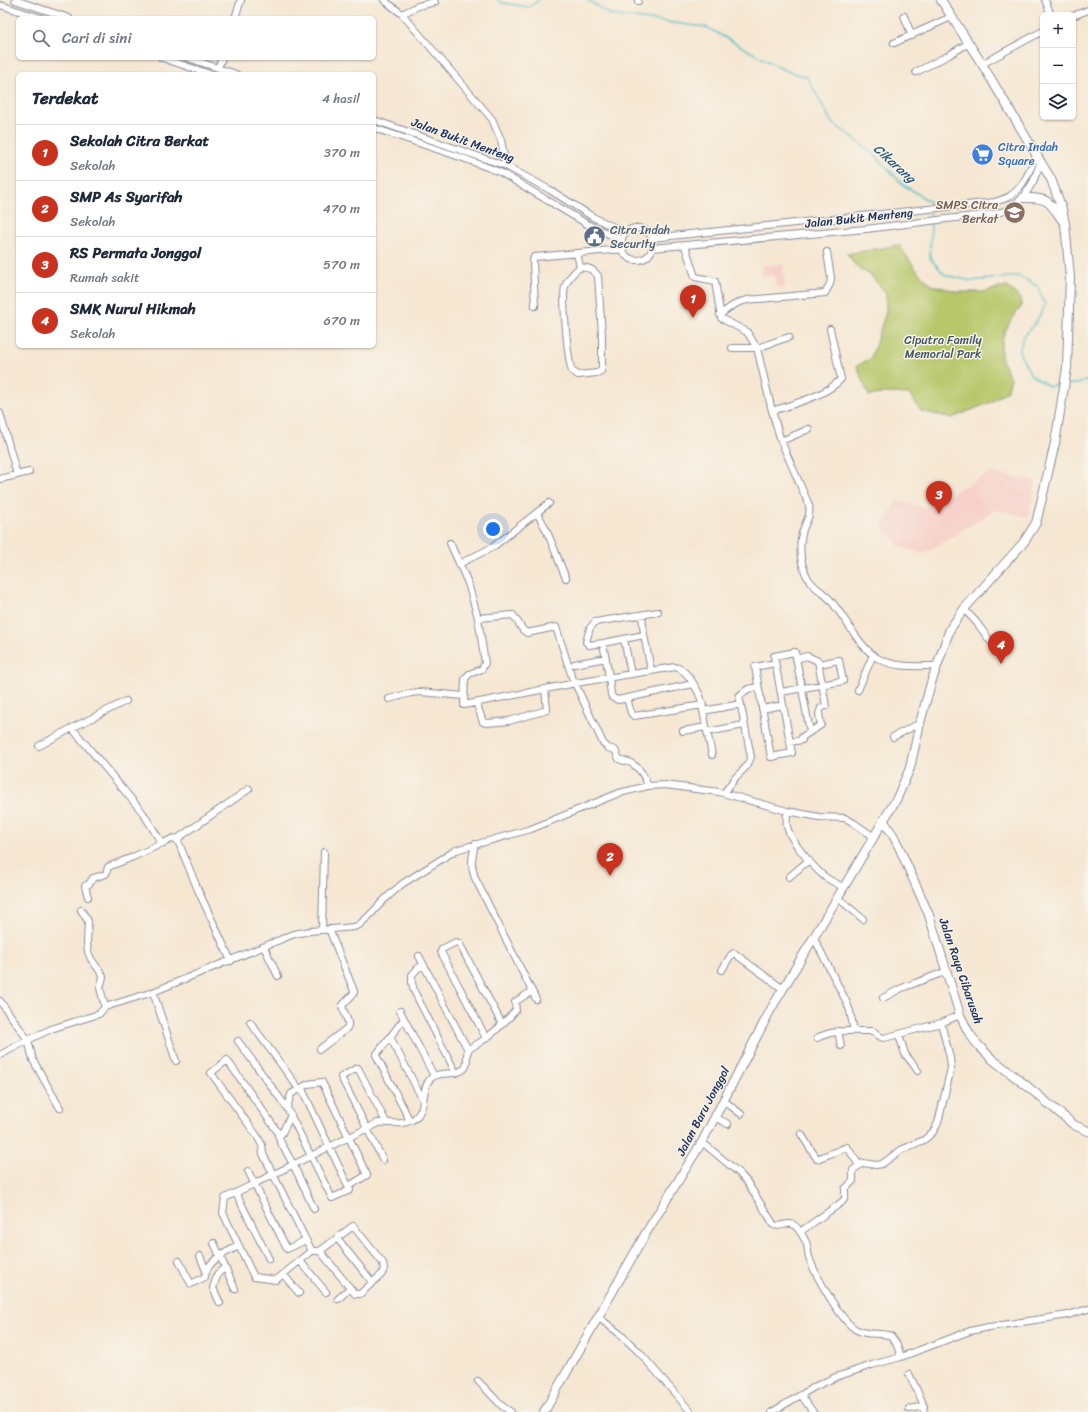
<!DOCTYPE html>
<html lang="id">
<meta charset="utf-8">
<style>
body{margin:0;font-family:Sriracha,sans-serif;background:#f2f2f3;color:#1f2937}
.controls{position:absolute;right:12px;top:12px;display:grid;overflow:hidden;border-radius:6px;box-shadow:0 1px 3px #0004}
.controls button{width:36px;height:36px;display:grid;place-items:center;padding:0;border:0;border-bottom:1px solid #e0e1e3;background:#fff;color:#1f2937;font:20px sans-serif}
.you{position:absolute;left:493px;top:529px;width:14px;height:14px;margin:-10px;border:3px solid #fff;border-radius:50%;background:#1a73e8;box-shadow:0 0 0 6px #1a73e833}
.badge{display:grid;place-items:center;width:26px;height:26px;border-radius:50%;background:#c8321e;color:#fff;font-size:13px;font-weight:700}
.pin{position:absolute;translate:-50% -33px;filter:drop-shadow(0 1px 2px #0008)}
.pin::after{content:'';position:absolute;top:21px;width:14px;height:12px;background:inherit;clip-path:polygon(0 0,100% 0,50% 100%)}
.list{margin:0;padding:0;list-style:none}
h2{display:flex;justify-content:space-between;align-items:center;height:52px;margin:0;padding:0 16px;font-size:17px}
h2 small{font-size:13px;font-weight:400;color:#747a83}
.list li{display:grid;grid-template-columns:26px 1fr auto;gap:12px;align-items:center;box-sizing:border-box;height:56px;padding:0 16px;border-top:1px solid #e0e1e3}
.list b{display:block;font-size:15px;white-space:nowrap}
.list p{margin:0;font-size:13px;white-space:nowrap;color:#747a83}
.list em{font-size:13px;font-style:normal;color:#747a83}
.icon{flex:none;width:22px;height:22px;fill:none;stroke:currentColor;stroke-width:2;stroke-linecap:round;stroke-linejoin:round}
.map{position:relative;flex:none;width:1088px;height:1412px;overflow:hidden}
.search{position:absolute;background:#fff;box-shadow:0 1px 3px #0004;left:16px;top:16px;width:360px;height:44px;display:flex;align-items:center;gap:10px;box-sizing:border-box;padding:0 14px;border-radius:6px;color:#747a83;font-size:15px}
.panel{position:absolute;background:#fff;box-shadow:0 1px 3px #0004;left:16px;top:72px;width:360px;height:276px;border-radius:6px}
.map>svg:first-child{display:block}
.built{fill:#f7d0c9}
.green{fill:#b7c76a;stroke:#697b64}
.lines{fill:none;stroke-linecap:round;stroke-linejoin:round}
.stream{stroke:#50bfc6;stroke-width:1.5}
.minor-casing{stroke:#888b98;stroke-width:8}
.major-casing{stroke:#888b98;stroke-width:10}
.minor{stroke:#fff;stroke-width:6}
.major{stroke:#fff;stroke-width:8}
.labels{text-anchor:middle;stroke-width:3;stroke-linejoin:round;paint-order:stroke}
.street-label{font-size:12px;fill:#1b2f5e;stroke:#f7f3e8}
.shop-label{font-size:12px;fill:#366cbe;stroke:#f7f3e8;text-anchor:start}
.education-label{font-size:12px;fill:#785e54;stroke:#f7f3e8;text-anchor:end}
.service-label{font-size:12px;fill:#4e5e75;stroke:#f7f3e8;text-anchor:start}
.park-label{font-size:12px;fill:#425561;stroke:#f7f3e8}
.water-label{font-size:13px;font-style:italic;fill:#2b5a7d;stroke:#f7f3e8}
</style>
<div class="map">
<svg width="1088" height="1412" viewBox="0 0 1088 1412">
<rect width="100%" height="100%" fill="#f7f3e8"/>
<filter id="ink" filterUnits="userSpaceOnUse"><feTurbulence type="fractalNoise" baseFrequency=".025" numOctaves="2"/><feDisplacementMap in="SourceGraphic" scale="8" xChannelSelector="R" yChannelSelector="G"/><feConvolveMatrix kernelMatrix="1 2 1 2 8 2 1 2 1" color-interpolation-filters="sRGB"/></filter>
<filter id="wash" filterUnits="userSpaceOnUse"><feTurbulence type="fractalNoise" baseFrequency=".012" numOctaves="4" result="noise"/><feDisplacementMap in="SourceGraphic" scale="16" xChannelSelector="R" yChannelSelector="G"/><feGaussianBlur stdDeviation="0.9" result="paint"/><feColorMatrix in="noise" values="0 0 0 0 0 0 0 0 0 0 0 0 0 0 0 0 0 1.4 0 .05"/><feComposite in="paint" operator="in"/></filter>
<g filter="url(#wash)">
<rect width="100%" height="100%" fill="#f6e7d3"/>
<!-- built -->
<path class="built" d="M 783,264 L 785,287 L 776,287 L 775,275 L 762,276 L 761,266 Z
M 991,472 L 1037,481 L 1028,517 L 996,510 L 923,554 L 900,547 L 882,526 L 897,500 L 925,508 Z"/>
<!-- green -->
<path class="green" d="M 899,245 L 918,272 L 932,285 L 959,292 L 983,292 L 1006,286 L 1019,297 L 1022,306 C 1011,319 1001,333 1001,350 C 1000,360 1007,371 1011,379 L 1007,391 L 991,402 L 952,418 L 921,411 L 909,394 L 885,393 L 869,396 L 857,366 L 871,358 L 886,312 L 886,293 L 871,276 L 856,266 L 847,254 Z"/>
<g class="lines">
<!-- stream -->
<path class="stream" d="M 498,0 L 502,3 L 529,7 L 539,0
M 588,0 L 611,15 L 706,27 L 784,70 L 807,77 L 832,123 L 851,136 L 878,158 L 902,184 L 929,201 L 930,208
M 930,211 L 931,220
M 931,223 L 930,258 L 945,275 L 971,281 L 1019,276 L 1037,286 L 1045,305 L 1036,322 L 1023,337 L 1019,352 L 1031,375 L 1049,386 L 1061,385
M 1066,384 L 1077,384 L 1088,380"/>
</g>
</g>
<g filter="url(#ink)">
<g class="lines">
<defs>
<path id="minor" d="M 15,0 L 69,18
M 384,0 L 402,14 L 492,119 L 501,140 L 506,166
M 638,0 L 638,1
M 1045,0 L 1051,15
M 0,5 L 41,18
M 402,14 L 418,6 L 435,2
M 904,16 L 912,36
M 1073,16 L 1088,10
M 235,18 L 241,0
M 894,43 L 951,17
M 162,58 L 210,74
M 188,58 L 236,74
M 982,64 L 1043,31
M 218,68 L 222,58
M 916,72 L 949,55 L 969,43
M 374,120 L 506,166 L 550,190 L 593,217 L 626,233
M 374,128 L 463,158 L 500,172 L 587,224 L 622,240
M621 244a16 16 0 1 1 32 0a16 16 0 1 1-32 0Z
M 652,238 L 995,202 C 1000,200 1005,199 1010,196 C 1024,187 1031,168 1037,153
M 685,246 L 695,277 L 715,281 L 721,318 L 747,332 L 757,348 L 772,411 L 781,441 L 809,505 C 811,516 806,521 803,530 C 800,539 800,549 801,558 C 803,566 804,573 809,580 C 815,589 825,593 831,601 C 846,618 859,648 879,659 C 896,668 918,666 936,666
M 652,248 L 866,229 L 946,219 L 994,214 L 1004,211 L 1023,198 L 1033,182 L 1041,161
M 577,253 L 580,267 C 589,268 593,269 598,276 L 602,335 L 602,367 L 601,371 L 597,373 L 578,375 L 572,371 C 568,362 562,296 565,287 C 567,279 574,272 580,267
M 535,306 L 533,261 L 534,257 L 623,249
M 720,315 C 733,304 742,299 759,299 L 825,293 L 830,284 L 831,278 L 827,252
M 732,348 L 757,348 L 789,337
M 772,411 C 793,404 826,396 841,379 L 830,329
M 0,413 L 17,475
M 781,441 L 809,429
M 0,479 L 29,472
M 537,513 C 550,533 556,556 566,578
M 450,543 L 468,583 L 478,618 L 485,663 L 482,669 L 469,674 L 465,679 L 464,705 L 576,683 L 675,667 C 688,669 704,698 703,711 L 741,704
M 459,564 L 493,547 L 549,503
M 964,609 L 977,623 L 990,641
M 642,615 L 644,635 L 651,670
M 478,618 L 513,615 L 523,630 L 527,633 L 556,627 L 572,677 L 603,743 L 608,748 L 615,750 L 619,759 C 623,761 627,761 631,763 C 640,768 645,777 648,786
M 644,635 L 603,643 L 609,677 L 611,695 L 613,698 L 618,700 L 693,684
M 624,639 L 631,674
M 603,643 L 589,645 L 586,642 L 590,628 L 595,622 L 658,612
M 775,663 L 755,667 L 771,757 L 792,753 L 774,656 L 795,652 L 810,732
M 574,664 L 606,658
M 858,690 L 873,655
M 781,692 L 843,681 L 839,660 L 819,664
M 627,698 L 631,713 L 634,716 L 703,705
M 389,699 L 411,693 L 420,692 L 464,696
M 476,702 L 483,722 L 487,723 L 509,721 L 547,710 L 545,689
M 762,709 L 783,705
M 703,711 L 712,755
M 72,728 L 143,813 L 161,842 L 163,843 L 174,838 L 178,841 L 198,890 L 231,961
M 683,731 L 706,727
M 707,732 L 744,725
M 893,737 L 920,723
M 790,742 L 802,740 L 802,737 L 821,725 L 819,714 L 821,708 L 826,706 L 818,661 L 807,656 L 796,659
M 39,746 L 72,728 L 126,701
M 724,793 L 736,777 L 747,766 L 751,757 L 739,696 L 748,689 L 758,687
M 787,811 C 787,816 786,822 787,827 C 791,842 813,867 825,877 C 831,881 838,884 844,888
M 177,839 L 249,789
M 475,844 C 472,858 470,864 475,878 L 536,999
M 789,877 L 809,860
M 88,897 L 85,886 L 89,884 L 93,878 L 106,874 L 108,867 L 133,857 L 163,843
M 838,898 L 863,919
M 81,910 L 88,921 L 87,944 L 88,952 L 91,959 L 102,974 L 103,977 L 100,988 L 105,1007
M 322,930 L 324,852
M 814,938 L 846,1001 L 850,1011 L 854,1031
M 264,947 L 278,976
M 419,956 L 468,1050
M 424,965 L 418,968 L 412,975 L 412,983 L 414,991 L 456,1073
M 722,970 L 731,955 L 734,953 L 783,989
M 153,992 L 176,1061
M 883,998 L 902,988 L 947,971
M 0,1001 L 28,1040 L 33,1060 L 60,1108
M 400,1011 L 434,1076
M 404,1019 L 376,1055 L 410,1121
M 838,1031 L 841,1046
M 899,1035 L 905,1054 L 913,1064 L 918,1071
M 390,1037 L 423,1100
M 486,1038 L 441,952 L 442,949 L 456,942 L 459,943 L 502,1024
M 817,1038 C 834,1029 853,1031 872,1031 C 877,1032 879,1038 884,1038 L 941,1023 L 960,1015
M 238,1041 L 287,1108 L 332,1198 L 350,1190 L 303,1091 L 299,1089 L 250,1022
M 320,1049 L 346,1029 L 348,1026 L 348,1022 L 342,1006 L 354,993 L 354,991 L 329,929
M 0,1055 L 28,1040 L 51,1029 L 99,1014 L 105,1007 L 153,992 L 294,934 L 310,931 L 354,927 L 359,925 L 369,916 L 385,899 L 402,884 L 456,850 L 531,829 L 619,793 L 648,786 L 665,785 L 719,792 L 787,811 L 819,817 L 845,818 L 854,823 L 874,837
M 723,1100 L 741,1114
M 287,1108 L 291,1094 L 308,1084 L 322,1082 L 367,1175 L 349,1186
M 715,1117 L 728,1124
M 801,1134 L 817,1159 L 847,1147 L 859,1165
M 278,1136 L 282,1133 L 291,1115
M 702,1142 L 739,1173 L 747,1182 L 774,1225 C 780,1228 789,1221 794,1225 C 798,1227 806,1241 807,1245 C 808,1249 808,1254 809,1257 C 815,1275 840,1319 855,1329 C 868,1337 879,1331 891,1336 L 896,1343 L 901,1357
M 383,1160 L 342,1079 L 341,1077 L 357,1068 L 358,1068 L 386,1122
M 248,1171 L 287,1249 L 306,1240 L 263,1154 L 262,1145 L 257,1136 L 211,1073 L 227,1060 L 277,1131 L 280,1141 L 293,1164 L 314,1209
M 236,1193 L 269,1259
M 800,1232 L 842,1202 L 845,1198 L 845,1189 L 853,1181 L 853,1170 L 863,1163 L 876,1165 L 882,1164 L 901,1150 L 924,1140 L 933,1132 L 938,1123 L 951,1068 L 950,1058 L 941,1023
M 337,1238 L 373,1283
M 306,1240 L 312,1251 L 276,1280 L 254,1277 L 223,1213 L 225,1198 L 378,1123 C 390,1122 400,1126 412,1120 C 428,1111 420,1090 430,1079 C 438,1070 455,1077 464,1069 C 470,1064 464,1055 469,1049 C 474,1045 480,1043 485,1039 C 496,1031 507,1020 516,1010 L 515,1002 L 532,991
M 214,1243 L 235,1289
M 312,1251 L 320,1251 L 353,1226 L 383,1263 L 384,1269 L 382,1274 L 360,1294 L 355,1294 L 320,1251
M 179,1261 L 191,1284 L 205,1277 L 206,1271 L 200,1256
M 300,1261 L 326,1292
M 206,1271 C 213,1258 226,1252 239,1246
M 283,1274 L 299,1293
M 338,1299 L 350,1288
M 220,1303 L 213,1288 L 218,1273 L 225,1268
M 598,1317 L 620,1334 L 640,1353 L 691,1412
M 909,1374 L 922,1401 L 924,1412
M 478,1381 L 502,1406 L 511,1412
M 801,1395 L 813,1412
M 909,1409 L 924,1406
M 772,1412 L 816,1386 L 836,1377 L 872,1365 L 901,1357 L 970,1331 L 989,1327 L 1068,1315 L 1088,1309"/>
<path id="major" d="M 1023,198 C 1048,197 1049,201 1062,220
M 883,820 L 893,835 L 899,847 L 929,915 L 960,1015 L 969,1033 L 978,1045 L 992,1059 L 1027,1086 L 1068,1120 L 1074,1125 L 1088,1131
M 544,1412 L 646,1233 L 702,1142 L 771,1009 L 897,798 L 910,768 L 920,723 L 931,683 L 950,629 L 964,609 L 1024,542 L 1036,523 L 1038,515 L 1055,443 L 1067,368 L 1070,277 L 1065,224 L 1062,209 L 1051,179 L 982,64 L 941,0"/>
</defs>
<!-- minor casing -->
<use href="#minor" class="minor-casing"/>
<!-- major casing -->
<use href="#major" class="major-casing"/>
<!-- minor -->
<use href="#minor" class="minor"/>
<!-- major -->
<use href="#major" class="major"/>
</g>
</g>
<!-- icons -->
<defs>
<symbol id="supermarket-disc" viewBox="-11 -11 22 22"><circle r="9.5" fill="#3f7fe0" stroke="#f7f3e8"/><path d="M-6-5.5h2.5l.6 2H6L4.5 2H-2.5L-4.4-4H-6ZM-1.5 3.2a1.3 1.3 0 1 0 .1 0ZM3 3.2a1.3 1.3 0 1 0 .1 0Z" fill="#fff"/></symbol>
<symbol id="school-disc" viewBox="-11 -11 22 22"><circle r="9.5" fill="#8d6e63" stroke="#f7f3e8"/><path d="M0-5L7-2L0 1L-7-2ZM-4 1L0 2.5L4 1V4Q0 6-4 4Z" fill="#fff"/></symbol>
<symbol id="civic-disc" viewBox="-11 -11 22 22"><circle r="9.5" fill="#5c6f8a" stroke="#f7f3e8"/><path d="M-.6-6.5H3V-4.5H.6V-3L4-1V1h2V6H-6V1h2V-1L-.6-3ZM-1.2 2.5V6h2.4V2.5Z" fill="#fff"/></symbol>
</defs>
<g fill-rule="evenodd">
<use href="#supermarket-disc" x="970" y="142" width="25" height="25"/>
<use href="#school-disc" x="1002" y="200" width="25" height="25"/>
<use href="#civic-disc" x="582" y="224" width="25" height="25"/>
</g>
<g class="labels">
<!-- street labels -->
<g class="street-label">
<text transform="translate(463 140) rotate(20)" y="4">Jalan Bukit Menteng</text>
<text transform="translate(859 218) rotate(-6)" y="4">Jalan Bukit Menteng</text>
<text transform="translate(961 971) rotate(71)" y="4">Jalan Raya Cibarusah</text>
<text transform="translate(703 1111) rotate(-62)" y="4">Jalan Baru Jonggol</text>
</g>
<!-- shop labels -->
<g class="shop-label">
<text x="998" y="151">Citra Indah<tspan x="998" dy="14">Square</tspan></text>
</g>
<!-- education labels -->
<g class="education-label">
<text x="998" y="209">SMPS Citra<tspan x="998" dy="14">Berkat</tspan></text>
</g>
<!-- service labels -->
<g class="service-label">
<text x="610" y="234">Citra Indah<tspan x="610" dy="14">Security</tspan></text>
</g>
<!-- park labels -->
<g class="park-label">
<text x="943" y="344">Ciputra Family<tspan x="943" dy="14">Memorial Park</tspan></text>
</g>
<!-- water labels -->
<g class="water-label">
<text transform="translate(895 163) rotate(42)" y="5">Cikarang</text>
</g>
</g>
</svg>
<div class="controls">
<button>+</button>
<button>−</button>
<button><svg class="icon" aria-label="layers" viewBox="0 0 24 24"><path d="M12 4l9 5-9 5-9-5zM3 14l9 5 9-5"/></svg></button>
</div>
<div class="you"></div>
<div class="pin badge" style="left:693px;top:318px">1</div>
<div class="pin badge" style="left:610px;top:876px">2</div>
<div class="pin badge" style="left:939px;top:514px">3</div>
<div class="pin badge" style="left:1001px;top:664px">4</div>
<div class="search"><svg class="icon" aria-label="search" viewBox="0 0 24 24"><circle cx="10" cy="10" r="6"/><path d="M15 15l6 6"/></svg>Cari di sini</div>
<section class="panel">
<h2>Terdekat<small>4 hasil</small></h2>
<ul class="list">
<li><span class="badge">1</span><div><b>Sekolah Citra Berkat</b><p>Sekolah</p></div><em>370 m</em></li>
<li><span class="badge">2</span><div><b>SMP As Syarifah</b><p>Sekolah</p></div><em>470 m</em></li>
<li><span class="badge">3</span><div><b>RS Permata Jonggol</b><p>Rumah sakit</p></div><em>570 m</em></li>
<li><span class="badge">4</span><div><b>SMK Nurul Hikmah</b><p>Sekolah</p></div><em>670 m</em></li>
</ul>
</section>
</div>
